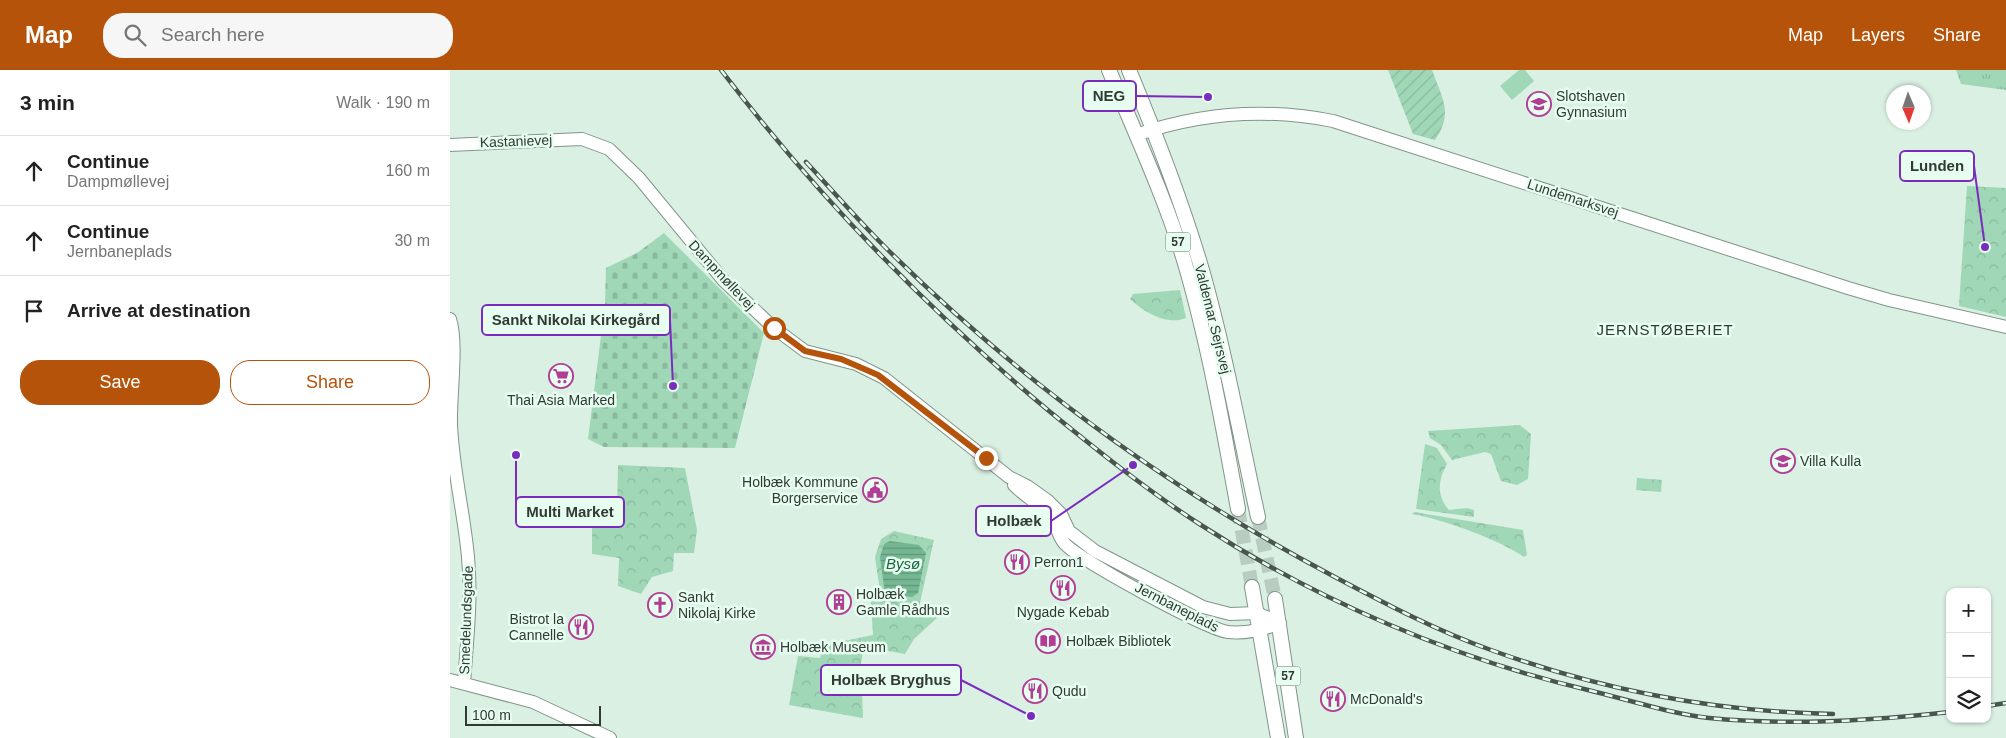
<!DOCTYPE html>
<meta charset="utf-8">
<style>
body{margin:0;font-family:Arial,sans-serif;background:#f6f6f6;color:#222}
.controls{position:absolute;right:15px;bottom:15px;display:grid;overflow:hidden;border-radius:10px;box-shadow:0 1px 4px #0004}
.controls button{width:45px;height:45px;display:grid;place-items:center;padding:0;border:0;border-bottom:1px solid #e0e0e0;background:#fff;color:#222;font:25px sans-serif}
.compass{position:absolute;left:1436px;top:15px;width:45px;height:45px;border-radius:50%;background:#fff;box-shadow:0 1px 4px #0004;rotate:178deg}
.scale{position:absolute;left:15px;bottom:12px;width:136px;box-sizing:border-box;padding-left:5px;border:2px solid #313a35;border-top:0;font-size:14px;line-height:18px;white-space:nowrap;color:#313a35;-webkit-text-stroke:4px #e7fdf0;paint-order:stroke}
.stop{position:absolute;width:15px;height:15px;margin:-11px;border:4px solid #b45309;border-radius:50%;background:#fff}
.stop.end{background:#b45309;border-color:#fff;box-shadow:0 1px 5px #0008}
.list{margin:0;padding:0;list-style:none}
h2{display:flex;justify-content:space-between;align-items:center;height:65px;margin:0;padding:0 20px;font-size:21px}
h2 small{font-size:16px;font-weight:400;color:#767676}
.list li{display:grid;grid-template-columns:32px 1fr auto;gap:15px;align-items:center;box-sizing:border-box;height:70px;padding:0 20px;border-top:1px solid #e0e0e0}
.list b{display:block;font-size:19px;white-space:nowrap}
.list p{margin:0;font-size:16px;white-space:nowrap;color:#767676}
.list em{font-size:16px;font-style:normal;color:#767676}
.actions{display:flex;gap:10px;padding:15px 20px}
.actions a{flex:1;padding:11px 0;border:1px solid #b45309;border-radius:20px;text-align:center;font-size:18px;color:#b45309}
.actions .main{background:#b45309;color:#fff}
.icon{flex:none;width:28px;height:28px;fill:none;stroke:currentColor;stroke-width:2;stroke-linecap:round;stroke-linejoin:round}
.map{position:relative;flex:none;width:1556px;height:668px;overflow:hidden}
header{display:flex;align-items:center;gap:30px;box-sizing:border-box;height:70px;padding:0 25px;background:#b45309;color:#fff}
header strong{font-size:24px}
nav{display:flex;gap:28px;margin-inline-start:auto;font-size:18px}
.search{width:350px;height:45px;background:#f6f6f6;display:flex;align-items:center;gap:12px;box-sizing:border-box;padding:0 18px;border-radius:20px;color:#767676;font-size:19px}
main{display:flex}
aside{flex:1;background:#fff}
.map>svg:first-child{display:block}
.grass{fill:url(#grass-tufts)}
.forest{fill:url(#forest-crowns)}
.cemetery{fill:url(#cemetery-stones)}
.garden{fill:url(#garden-furrows)}
.pitch{fill:#a0d7b7}
.water{fill:url(#water-rules)}
.lines{fill:none;stroke-linecap:round;stroke-linejoin:round}
.primary-tunnel{stroke:#b8ccbf;stroke-width:14;stroke-dasharray:14 7;stroke-linecap:butt}
.secondary-casing{stroke:#819589;stroke-width:14}
.primary-casing{stroke:#819589;stroke-width:16}
.secondary{stroke:#fff;stroke-width:12}
.primary{stroke:#fff;stroke-width:14}
.rail-casing{stroke:#4a554f;stroke-width:4.5}
.rail{stroke:#e7fdf0;stroke-width:2.5;stroke-dasharray:8;stroke-linecap:butt}
.route{stroke:#b45309;stroke-width:6}
.labels{text-anchor:middle;stroke-width:5;stroke-linejoin:round;paint-order:stroke}
.shield{fill:#e7fdf0;stroke:#68746d;stroke-width:1}
.shield-label{font-size:12px;font-weight:bold;fill:#313a35}
.poi-label{font-size:14px;fill:#313a35;stroke:#e7fdf0;text-anchor:start}
.street-label{font-size:14px;fill:#313a35;stroke:#e7fdf0}
.neighbourhood-label{font-size:15px;letter-spacing:1px;fill:#313a35;stroke:#e7fdf0}
.water-label{font-size:15px;font-style:italic;fill:#1a6643;stroke:#e7fdf0}
.leader{fill:none;stroke:#7b2cbf;stroke-width:2}
.callout-dot{fill:#7b2cbf;stroke:#e7fdf0;stroke-width:2}
.callout{fill:#e7fdf0;stroke:#7b2cbf;stroke-width:2}
.callout-label{font-size:15px;text-anchor:middle;font-weight:bold;fill:#313a35}
</style>
<header>
<strong>Map</strong>
<div class="search"><svg class="icon" aria-label="search" viewBox="0 0 24 24"><circle cx="10" cy="10" r="6"/><path d="M15 15l6 6"/></svg>Search here</div>
<nav><a>Map</a><a>Layers</a><a>Share</a></nav>
</header>
<main>
<aside>
<h2>3 min<small>Walk · 190 m</small></h2>
<ul class="list">
<li><svg class="icon" aria-label="ahead" viewBox="0 0 24 24"><path d="M12 20V5M6 11l6-6 6 6"/></svg><div><b>Continue</b><p>Dampmøllevej</p></div><em>160 m</em></li>
<li><svg class="icon" aria-label="ahead" viewBox="0 0 24 24"><path d="M12 20V5M6 11l6-6 6 6"/></svg><div><b>Continue</b><p>Jernbaneplads</p></div><em>30 m</em></li>
<li><svg class="icon" aria-label="arrive" viewBox="0 0 24 24"><path d="M6 21V4h12l-3 4 3 4H6"/></svg><div><b>Arrive at destination</b></div></li>
</ul>
<div class="actions"><a class="main">Save</a><a>Share</a></div>
</aside>
<div class="map">
<svg width="1556" height="668" viewBox="0 0 1556 668">
<defs>
<pattern id="grass-tufts" width="24" height="20" patternUnits="userSpaceOnUse" patternTransform="scale(1.25)"><rect width="24" height="20" fill="#a0d7b7"/><path d="M3 7l-1-3M5 7V3M7 7l1-3M15 17l-1-3M17 17v-4M19 17l1-3" fill="none" stroke="#8ab99e"/></pattern>
<pattern id="forest-crowns" width="20" height="18" patternUnits="userSpaceOnUse" patternTransform="scale(1.25)"><rect width="20" height="18" fill="#a0d7b7"/><path d="M2 6a3 3 0 1 1 6 0M12 15a3 3 0 1 1 6 0" fill="none" stroke="#8ab99e"/></pattern>
<pattern id="cemetery-stones" width="16" height="16" patternUnits="userSpaceOnUse" patternTransform="scale(1.25)"><rect width="16" height="16" fill="#a0d7b7"/><path d="M2 7V4a2 2 0 0 1 4 0v3zM10 15v-3a2 2 0 0 1 4 0v3z" fill="#8ab99e"/></pattern>
<pattern id="garden-furrows" width="10" height="10" patternUnits="userSpaceOnUse" patternTransform="scale(1.25)"><rect width="10" height="10" fill="#a0d7b7"/><path d="M-1 1l2-2M0 10L10 0M9 11l2-2" fill="none" stroke="#8ab99e"/></pattern>
<pattern id="water-rules" width="6" height="5" patternUnits="userSpaceOnUse" patternTransform="scale(1.25)"><rect width="6" height="5" fill="#75b792"/><path d="M0 2.5h6" fill="none" stroke="#619678"/></pattern>
</defs>
<rect width="100%" height="100%" fill="#daf0e2"/>
<!-- grass -->
<path class="grass" d="M 1506,0 L 1556,0 L 1556,20 L 1511,14 Z"/>
<!-- forest -->
<path class="forest" d="M 1517,116 L 1556,118 L 1556,247 L 1509,236 Z
M 730,220 L 736,248 C 717,256 694,242 680,229 L 683,224 Z
M 1070,355 L 1081,364 L 1078,409 L 1067,415 L 1051,411 L 1041,384 L 1035,382 L 1002,390 L 991,375 L 980,368 L 978,361 Z
M 975,374 L 987,378 L 997,394 C 988,410 986,425 999,440 L 1017,438 L 1024,440 L 1024,447 L 966,439 Z
M 168,395 L 235,398 L 247,460 L 244,483 L 224,483 L 223,501 L 202,507 L 191,524 L 168,516 L 169,488 L 142,484 L 142,445 L 167,441 Z
M 1187,408 L 1212,410 L 1211,422 L 1186,420 Z
M 964,442 L 1073,460 L 1077,485 L 1074,487 C 1050,470 992,449 962,444 Z
M 444,461 L 484,470 L 469,537 L 487,548 L 464,569 L 455,584 L 421,578 L 413,580 L 411,594 L 413,648 L 339,635 L 348,586 L 370,588 L 375,575 L 423,565 L 421,531 L 431,528 L 425,487 L 431,469 Z"/>
<!-- cemetery -->
<path class="cemetery" d="M 214,163 L 314,263 L 285,378 L 154,377 L 138,369 L 155,234 L 156,198 L 187,183 Z"/>
<!-- garden -->
<path class="garden" d="M 938,0 L 982,0 C 992,28 1004,43 985,70 L 963,64 Z"/>
<!-- pitch -->
<path class="pitch" d="M 1069,0 L 1075,0 L 1084,11 L 1062,30 L 1050,16 Z"/>
<!-- water -->
<path class="water" d="M 440,471 L 469,475 L 476,483 L 468,523 L 462,527 L 435,524 L 430,487 L 434,474 Z"/>
<g class="lines">
<!-- primary-tunnel -->
<path class="primary-tunnel" d="M 788,439 L 802,517
M 808,447 L 825,529"/>
<defs>
<path id="secondary" d="M 686,65 C 749,43 817,38 883,51 L 1398,218 L 1439,230 L 1556,257
M 0,75 L 132,69 L 159,79 L 189,108 L 274,211 L 324,258 L 355,281 L 406,294 L 434,308 L 559,407 L 577,416 L 598,431 L 611,444 L 619,461 L 645,481 L 753,537 L 780,544 L 807,543 L 830,553
M 0,249 C 8,273 0,327 1,355 C 3,400 14,443 18,487 C 22,528 17,571 14,613
M 564,415 C 575,427 591,434 601,447 C 607,455 608,467 615,474 C 631,491 756,559 778,562 C 797,564 813,560 830,553
M 0,610 L 83,632 L 160,668"/>
<path id="primary" d="M 659,0 C 685,63 714,125 734,190 C 758,271 773,356 788,439
M 679,0 C 706,65 732,132 752,200 C 775,281 790,365 808,447
M 802,517 L 828,668
M 825,529 L 846,668"/>
</defs>
<!-- secondary casing -->
<use href="#secondary" class="secondary-casing"/>
<!-- primary casing -->
<use href="#primary" class="primary-casing"/>
<!-- secondary -->
<use href="#secondary" class="secondary"/>
<!-- primary -->
<use href="#primary" class="primary"/>
<defs>
<path id="rail" d="M 271,0 C 367,126 478,240 599,341 C 648,381 698,421 751,455 C 868,531 1003,588 1138,620 C 1179,630 1218,643 1259,648 C 1339,656 1420,651 1500,642
M 356,92 C 382,120 407,149 434,176 C 566,308 719,419 883,506 C 934,533 987,561 1041,580 C 1151,620 1266,642 1383,644
M 1537,636 L 1556,633"/>
</defs>
<!-- rail casing -->
<use href="#rail" class="rail-casing"/>
<!-- rail -->
<use href="#rail" class="rail"/>
</g>
<g class="lines">
<!-- route -->
<path class="route" d="M 324,258 L 355,281 L 391,289 L 428,305 L 536,388"/>
</g>
<!-- icons -->
<defs>
<symbol id="university-ring" viewBox="-11 -11 22 22"><circle r="9.5" fill="#e7fdf0" stroke="#b23d95" stroke-width="1.5"/><path d="M0-5L7-2L0 1L-7-2ZM-4 1L0 2.5L4 1V4Q0 6-4 4Z" fill="#b23d95"/></symbol>
<symbol id="supermarket-ring" viewBox="-11 -11 22 22"><circle r="9.5" fill="#e7fdf0" stroke="#b23d95" stroke-width="1.5"/><path d="M-6-5.5h2.5l.6 2H6L4.5 2H-2.5L-4.4-4H-6ZM-1.5 3.2a1.3 1.3 0 1 0 .1 0ZM3 3.2a1.3 1.3 0 1 0 .1 0Z" fill="#b23d95"/></symbol>
<symbol id="school-ring" viewBox="-11 -11 22 22"><circle r="9.5" fill="#e7fdf0" stroke="#b23d95" stroke-width="1.5"/><path d="M0-5L7-2L0 1L-7-2ZM-4 1L0 2.5L4 1V4Q0 6-4 4Z" fill="#b23d95"/></symbol>
<symbol id="civic-ring" viewBox="-11 -11 22 22"><circle r="9.5" fill="#e7fdf0" stroke="#b23d95" stroke-width="1.5"/><path d="M-.6-6.5H3V-4.5H.6V-3L4-1V1h2V6H-6V1h2V-1L-.6-3ZM-1.2 2.5V6h2.4V2.5Z" fill="#b23d95"/></symbol>
<symbol id="restaurant-ring" viewBox="-11 -11 22 22"><circle r="9.5" fill="#e7fdf0" stroke="#b23d95" stroke-width="1.5"/><path d="M-5-6h1v4h1v-4h1v4h1v-4h1v5L-1.5 .5V6h-2V.5L-5-1ZM5-6V6H3V1.5H1.5Q1.5-4 5-6Z" fill="#b23d95"/></symbol>
<symbol id="building-ring" viewBox="-11 -11 22 22"><circle r="9.5" fill="#e7fdf0" stroke="#b23d95" stroke-width="1.5"/><path d="M-4-6H4V6H1V3H-1V6H-4ZM-2.5-4.3h1.7v1.8h-1.7ZM.8-4.3h1.7v1.8H.8ZM-2.5-1h1.7V.8h-1.7ZM.8-1h1.7V.8H.8Z" fill="#b23d95"/></symbol>
<symbol id="church-ring" viewBox="-11 -11 22 22"><circle r="9.5" fill="#e7fdf0" stroke="#b23d95" stroke-width="1.5"/><path d="M-1.2-6h2.4v3.5h3.3v2.4h-3.3V6h-2.4V-.1h-3.3v-2.4h3.3Z" fill="#b23d95"/></symbol>
<symbol id="library-ring" viewBox="-11 -11 22 22"><circle r="9.5" fill="#e7fdf0" stroke="#b23d95" stroke-width="1.5"/><path d="M-6-4Q-3-5.5-.7-3.5V5Q-3 3-6 4ZM6-4Q3-5.5 .7-3.5V5Q3 3 6 4Z" fill="#b23d95"/></symbol>
<symbol id="museum-ring" viewBox="-11 -11 22 22"><circle r="9.5" fill="#e7fdf0" stroke="#b23d95" stroke-width="1.5"/><path d="M0-6L6-3V-2H-6V-3ZM-5-1h2V3h-2ZM-1-1h2V3h-2ZM3-1h2V3H3ZM-6 4H6V6H-6Z" fill="#b23d95"/></symbol>
</defs>
<g fill-rule="evenodd">
<use href="#university-ring" x="1075" y="20" width="28" height="28"/>
<use href="#supermarket-ring" x="97" y="292" width="28" height="28"/>
<use href="#school-ring" x="1319" y="377" width="28" height="28"/>
<use href="#civic-ring" x="411" y="406" width="28" height="28"/>
<use href="#restaurant-ring" x="553" y="478" width="28" height="28"/>
<use href="#restaurant-ring" x="599" y="504" width="28" height="28"/>
<use href="#building-ring" x="375" y="518" width="28" height="28"/>
<use href="#church-ring" x="196" y="521" width="28" height="28"/>
<use href="#restaurant-ring" x="117" y="543" width="28" height="28"/>
<use href="#library-ring" x="584" y="557" width="28" height="28"/>
<use href="#museum-ring" x="299" y="563" width="28" height="28"/>
<use href="#restaurant-ring" x="571" y="607" width="28" height="28"/>
<use href="#restaurant-ring" x="869" y="615" width="28" height="28"/>
</g>
<g class="labels">
<!-- shield labels -->
<g class="shield">
<rect x="715.5" y="162.5" width="25" height="19" rx="4"/>
<rect x="825.5" y="596.5" width="25" height="19" rx="4"/>
</g>
<g class="shield-label">
<text x="728" y="176">57</text>
<text x="838" y="610">57</text>
</g>
<!-- poi labels -->
<g class="poi-label">
<text x="1106" y="31">Slotshaven<tspan x="1106" dy="16">Gynnasium</tspan></text>
<text x="111" y="335" text-anchor="middle">Thai Asia Marked</text>
<text x="1350" y="396">Villa Kulla</text>
<text x="408" y="417" text-anchor="end">Holbæk Kommune<tspan x="408" dy="16">Borgerservice</tspan></text>
<text x="584" y="497">Perron1</text>
<text x="406" y="529">Holbæk<tspan x="406" dy="16">Gamle Rådhus</tspan></text>
<text x="228" y="532">Sankt<tspan x="228" dy="16">Nikolaj Kirke</tspan></text>
<text x="613" y="547" text-anchor="middle">Nygade Kebab</text>
<text x="114" y="554" text-anchor="end">Bistrot la<tspan x="114" dy="16">Cannelle</tspan></text>
<text x="616" y="576">Holbæk Bibliotek</text>
<text x="330" y="582">Holbæk Museum</text>
<text x="602" y="626">Qudu</text>
<text x="900" y="634">McDonald's</text>
</g>
<!-- street labels -->
<g class="street-label">
<text transform="translate(66 71) rotate(-2)" y="5">Kastanievej</text>
<text transform="translate(1123 128) rotate(18)" y="5">Lundemarksvej</text>
<text transform="translate(272 205) rotate(47)" y="5">Dampmøllevej</text>
<text transform="translate(763 249) rotate(76)" y="5">Valdemar Sejrsvej</text>
<text transform="translate(727 537) rotate(27)" y="5">Jernbaneplads</text>
<text transform="translate(16 550) rotate(-88)" y="5">Smedelundsgade</text>
</g>
<!-- neighbourhood labels -->
<g class="neighbourhood-label">
<text x="1215" y="265">JERNSTØBERIET</text>
</g>
<!-- water labels -->
<g class="water-label">
<text x="453" y="499">Bysø</text>
</g>
</g>
<!-- callouts -->
<path class="leader" d="M758 27L686 26M1535 177L1524 96M223 316L220 250M66 385L66 442M683 395L601 451M581 646L511 610"/>
<g class="callout-dot">
<circle cx="758" cy="27" r="5"/>
<circle cx="1535" cy="177" r="5"/>
<circle cx="223" cy="316" r="5"/>
<circle cx="66" cy="385" r="5"/>
<circle cx="683" cy="395" r="5"/>
<circle cx="581" cy="646" r="5"/>
</g>
<g class="callout">
<rect x="633" y="11" width="53" height="30" rx="5"/>
<rect x="1450" y="81" width="74" height="30" rx="5"/>
<rect x="32" y="235" width="188" height="30" rx="5"/>
<rect x="66" y="427" width="108" height="30" rx="5"/>
<rect x="526" y="436" width="75" height="30" rx="5"/>
<rect x="371" y="595" width="140" height="30" rx="5"/>
</g>
<g class="callout-label">
<text x="659" y="31">NEG</text>
<text x="1487" y="101">Lunden</text>
<text x="126" y="255">Sankt Nikolai Kirkegård</text>
<text x="120" y="447">Multi Market</text>
<text x="564" y="456">Holbæk</text>
<text x="441" y="615">Holbæk Bryghus</text>
</g>
</svg>
<div class="controls">
<button>+</button>
<button>−</button>
<button><svg class="icon" aria-label="layers" viewBox="0 0 24 24"><path d="M12 4l9 5-9 5-9-5zM3 14l9 5 9-5"/></svg></button>
</div>
<svg class="compass" viewBox="-18 -18 36 36"><path d="M0-13l5 13h-10z" fill="#e53935"/><path d="M0 13l5-13h-10z" fill="#767676"/></svg>
<div class="scale">100 m</div>
<div class="stop" style="left:324px;top:258px"></div>
<div class="stop end" style="left:536px;top:388px"></div>
</div>
</main>
